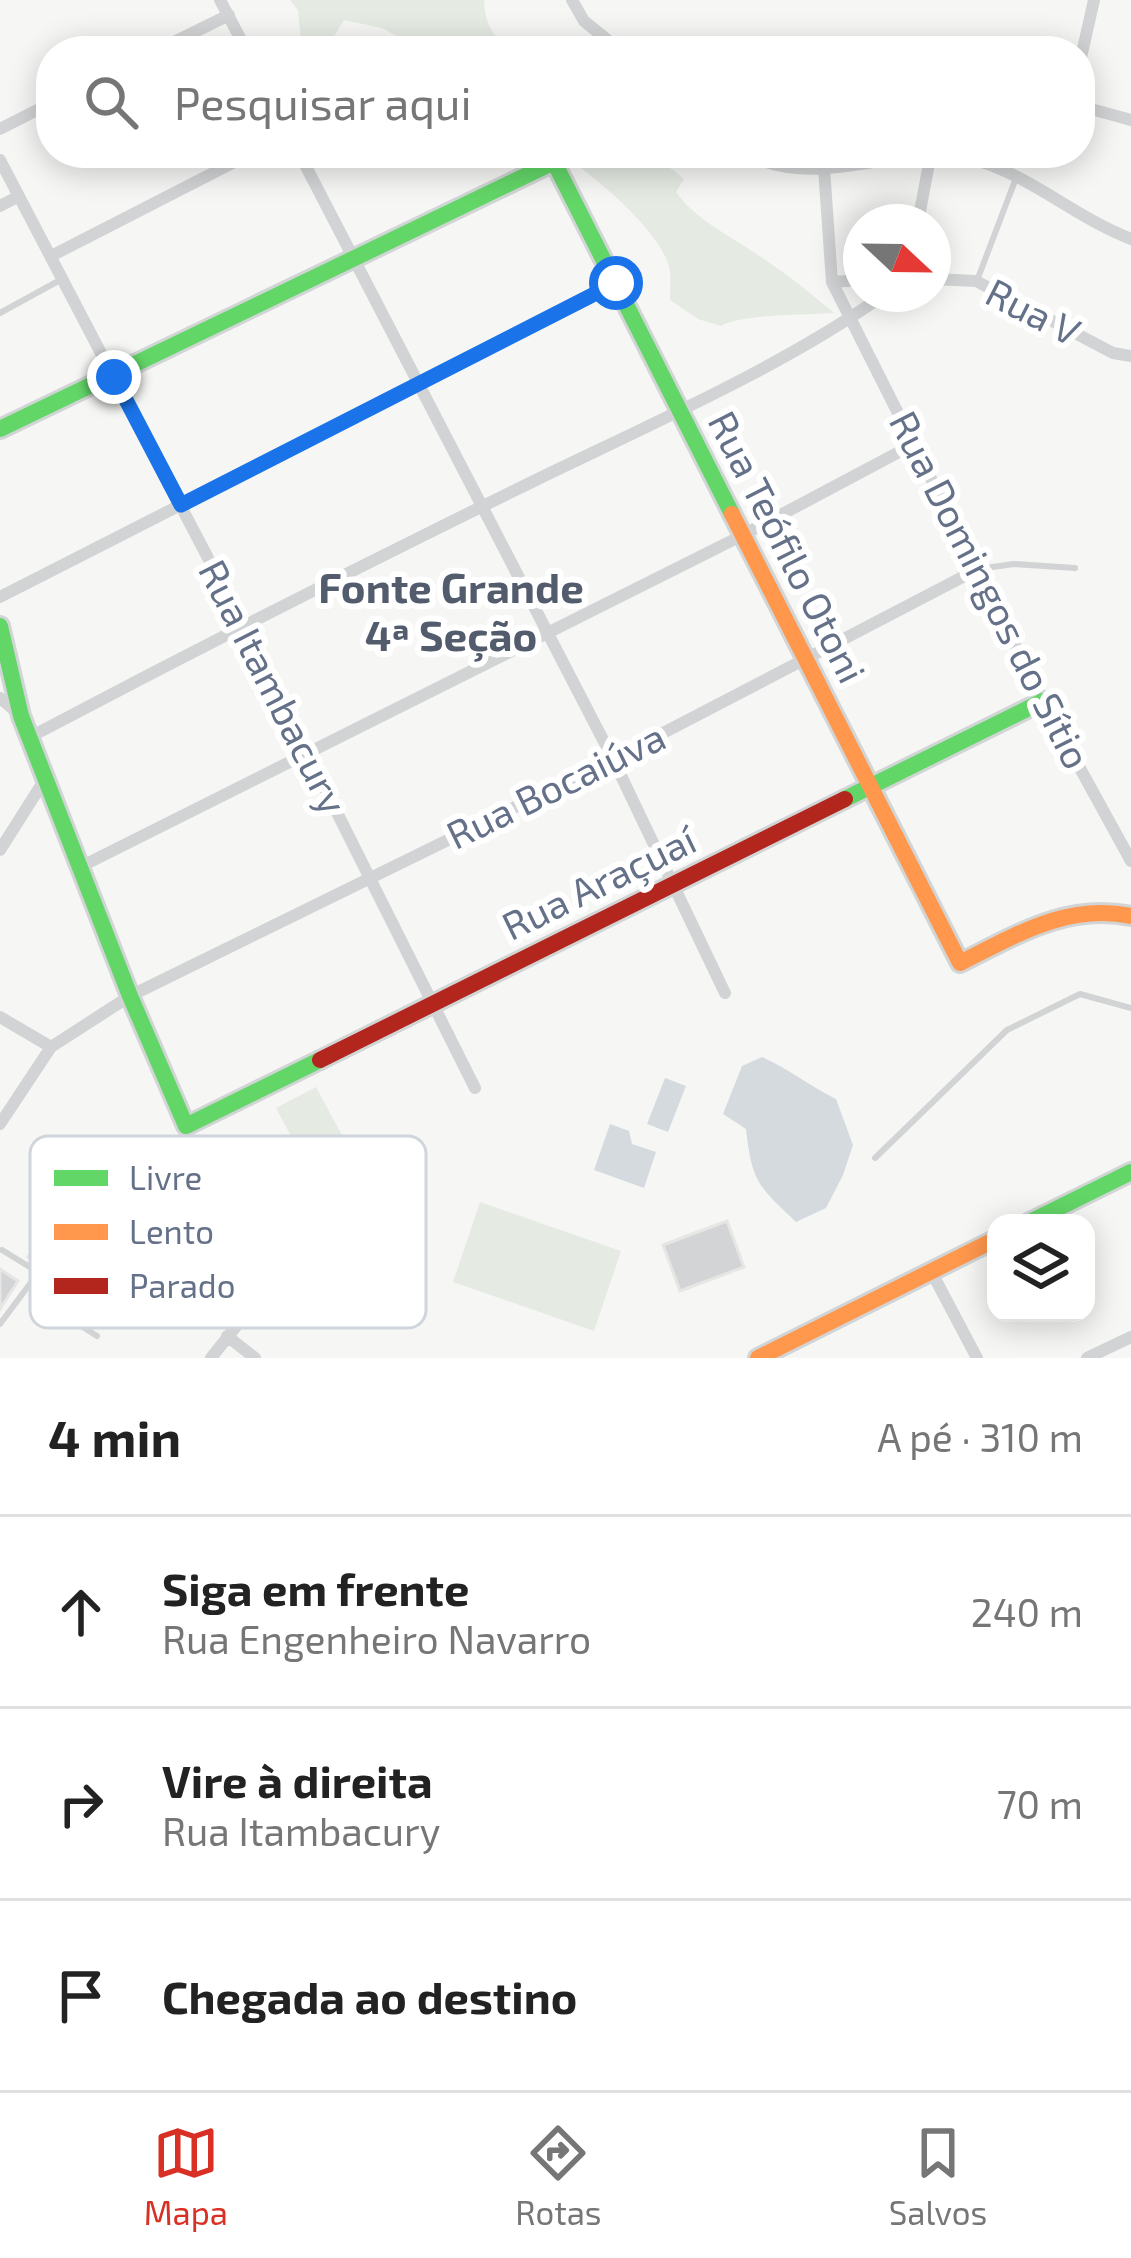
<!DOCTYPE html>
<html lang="pt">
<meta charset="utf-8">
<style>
body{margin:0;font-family:"Exo 2",sans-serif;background:#f6f6f6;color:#222}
.controls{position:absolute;right:36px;bottom:36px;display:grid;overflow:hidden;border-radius:24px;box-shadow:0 6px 30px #0003}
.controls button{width:108px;height:108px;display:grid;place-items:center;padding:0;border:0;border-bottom:3px solid #e0e0e0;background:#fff;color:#222;font:60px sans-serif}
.compass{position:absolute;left:843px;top:204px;width:108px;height:108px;border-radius:50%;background:#fff;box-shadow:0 6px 30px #0003;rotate:112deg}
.stop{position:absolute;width:36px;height:36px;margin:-27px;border:9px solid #1a73e8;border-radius:50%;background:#fff}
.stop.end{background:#1a73e8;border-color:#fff;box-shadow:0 3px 12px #0008}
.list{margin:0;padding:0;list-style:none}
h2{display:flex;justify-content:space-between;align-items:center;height:156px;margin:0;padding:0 48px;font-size:51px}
h2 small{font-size:39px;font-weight:400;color:#767676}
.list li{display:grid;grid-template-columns:78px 1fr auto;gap:36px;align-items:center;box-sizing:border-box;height:192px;padding:0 48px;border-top:3px solid #e0e0e0}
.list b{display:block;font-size:45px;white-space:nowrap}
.list p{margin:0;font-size:39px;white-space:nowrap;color:#767676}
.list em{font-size:39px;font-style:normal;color:#767676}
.icon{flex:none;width:66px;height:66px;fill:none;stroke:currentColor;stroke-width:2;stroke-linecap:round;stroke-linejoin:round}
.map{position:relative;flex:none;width:1131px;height:1358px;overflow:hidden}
.search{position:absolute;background:#fff;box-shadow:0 6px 30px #0003;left:36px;right:36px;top:36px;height:132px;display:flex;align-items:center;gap:30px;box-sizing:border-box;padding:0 42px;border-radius:48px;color:#767676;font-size:45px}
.sheet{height:732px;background:#fff}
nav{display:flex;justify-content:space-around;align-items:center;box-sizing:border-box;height:168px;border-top:3px solid #e0e0e0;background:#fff;font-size:33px;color:#767676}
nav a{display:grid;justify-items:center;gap:6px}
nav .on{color:#d93025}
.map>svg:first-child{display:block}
.green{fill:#e5eae3}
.water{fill:#d4dade}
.building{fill:#d3d4d5;stroke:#e6e6e5;stroke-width:3}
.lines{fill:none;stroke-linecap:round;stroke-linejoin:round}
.fast-casing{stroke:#d2d5d6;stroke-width:22}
.slow-casing{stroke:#d2d5d6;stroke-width:22}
.jam-casing{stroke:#d2d5d6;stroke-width:22}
.lane{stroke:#d2d3d4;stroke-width:6}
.street{stroke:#d2d3d4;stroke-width:12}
.fast{stroke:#63d668;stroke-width:16}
.slow{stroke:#ff974d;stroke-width:16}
.jam{stroke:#b3261e;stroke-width:16}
.route{stroke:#1a73e8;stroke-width:15}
.labels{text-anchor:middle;stroke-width:12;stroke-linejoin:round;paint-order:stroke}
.street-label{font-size:39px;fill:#647188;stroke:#fff}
.neighbourhood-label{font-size:42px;font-weight:bold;fill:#535c6d;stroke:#fff}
.key{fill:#fff;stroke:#d0d4db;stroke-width:3}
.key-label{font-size:33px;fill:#647188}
</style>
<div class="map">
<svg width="1131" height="1358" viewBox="0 0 1131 1358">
<rect width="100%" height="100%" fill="#f6f7f5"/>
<!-- green -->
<path class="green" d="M 290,0 L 484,0 C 485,25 493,38 514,51 L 424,51 L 382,28 L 344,20 L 325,51 L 302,51 L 298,10 Z
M 561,153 C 606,153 650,146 684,179 L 676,192 C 698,222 728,234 758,255 C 785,273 810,292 834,313 C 806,315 741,314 721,326 L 698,319 L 670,300 C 670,291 671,280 670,271 C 663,231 594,177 561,153 Z
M 316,1087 L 350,1150 L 310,1172 L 276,1108 Z
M 480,1202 L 621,1251 L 594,1331 L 453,1282 Z"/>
<!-- water -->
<path class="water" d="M 762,1057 C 789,1069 810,1086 836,1099 L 853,1145 L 843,1175 L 826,1208 L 796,1222 C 758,1186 752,1182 746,1129 L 723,1114 L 742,1066 Z
M 665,1078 L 686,1086 L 668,1132 L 647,1124 Z
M 610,1124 L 629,1131 L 632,1144 L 656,1152 L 644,1188 L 594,1170 Z"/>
<!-- building -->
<path class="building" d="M 62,1206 L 89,1224 L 55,1277 L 28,1257 Z
M 727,1221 L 744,1267 L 680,1291 L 663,1245 Z
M 0,1269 L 18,1281 L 0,1309 Z"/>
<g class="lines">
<defs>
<path id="fast" d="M 0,429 L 554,162 L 732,514
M 0,626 L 21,716 L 130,996 L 186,1126 L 320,1060
M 845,799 L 1043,701
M 1028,1223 L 1131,1172"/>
<path id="slow" d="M 732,514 L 960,963 C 1016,935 1067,903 1131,916
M 758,1358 L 996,1239"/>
<path id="jam" d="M 320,1060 L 845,799"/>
</defs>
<!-- fast casing -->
<use href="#fast" class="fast-casing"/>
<!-- slow casing -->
<use href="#slow" class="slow-casing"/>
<!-- jam casing -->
<use href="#jam" class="jam-casing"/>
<!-- lane -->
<path class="lane" d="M 978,278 L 1016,178
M 0,313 L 62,279
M 978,569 L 1014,564 L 1075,568
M 875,1158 L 1007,1030 L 1080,994 L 1131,1008
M 105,1225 L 152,1255
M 2,1250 L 33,1269 L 32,1281 L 58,1298 L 121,1199 L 166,1229
M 58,1298 L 61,1313 L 97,1336
M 0,1324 L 32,1281"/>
<!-- street -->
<path class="street" d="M 220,0 L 247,51
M 572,0 L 584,21 L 621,51
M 156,51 L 229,15
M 1080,62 L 1094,0
M 1080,106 L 1131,120
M 0,129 L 51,103
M 299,153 L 613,759 L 725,993
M 746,153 C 798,184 869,161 925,153
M 941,153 C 1018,161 1062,212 1131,239
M 0,160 L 243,625 L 475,1088
M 824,168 L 832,282 L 1043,701 L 1131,861
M 0,206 L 19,196
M 918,222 L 931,153
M 51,256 L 252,153
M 933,279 L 976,281 L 1113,353 L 1131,356
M 832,282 L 861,280
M 0,597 L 616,283
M 0,698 L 20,715
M 32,736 C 199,648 368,562 538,479 C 651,424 784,366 885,294
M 0,850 L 47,776
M 80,867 L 743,535 L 916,443
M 0,1017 L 51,1047
M 0,1124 L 51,1047 L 130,996 L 613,759 L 978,569
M 931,1271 L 977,1358
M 227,1336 L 255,1358
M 211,1358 L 300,1246
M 1087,1358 L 1131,1337"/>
<!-- fast -->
<use href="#fast" class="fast"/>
<!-- slow -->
<use href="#slow" class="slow"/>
<!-- jam -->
<use href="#jam" class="jam"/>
</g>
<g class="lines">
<!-- route -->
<path class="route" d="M 114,377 L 181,505 L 616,283"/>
</g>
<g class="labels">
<!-- street labels -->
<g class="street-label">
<text transform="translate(1033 312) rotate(27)" y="14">Rua V</text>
<text transform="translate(787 547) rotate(63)" y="14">Rua Teófilo Otoni</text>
<text transform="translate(990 590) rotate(63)" y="14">Rua Domingos do Sítio</text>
<text transform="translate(273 687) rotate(63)" y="14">Rua Itambacury</text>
<text transform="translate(556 786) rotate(-26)" y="14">Rua Bocaiúva</text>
<text transform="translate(599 883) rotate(-26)" y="14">Rua Araçuaí</text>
</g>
<!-- neighbourhood labels -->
<g class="neighbourhood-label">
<text x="451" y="603">Fonte Grande<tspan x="451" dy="48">4ª Seção</tspan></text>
</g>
</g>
<!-- legend -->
<rect x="30" y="1136" width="396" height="192" rx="18" class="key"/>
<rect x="54" y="1170" width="54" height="16" fill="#63d668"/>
<rect x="54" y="1224" width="54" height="16" fill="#ff974d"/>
<rect x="54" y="1278" width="54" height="16" fill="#b3261e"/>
<g class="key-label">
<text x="129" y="1190">Livre</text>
<text x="129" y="1244">Lento</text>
<text x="129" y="1298">Parado</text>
</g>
</svg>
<div class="controls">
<button><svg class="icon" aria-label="layers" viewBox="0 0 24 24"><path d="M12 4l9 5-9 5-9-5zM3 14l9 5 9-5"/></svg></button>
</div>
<svg class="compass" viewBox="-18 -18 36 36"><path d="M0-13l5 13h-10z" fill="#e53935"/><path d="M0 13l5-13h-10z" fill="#767676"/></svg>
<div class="stop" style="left:616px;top:283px"></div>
<div class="stop end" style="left:114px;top:377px"></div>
<div class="search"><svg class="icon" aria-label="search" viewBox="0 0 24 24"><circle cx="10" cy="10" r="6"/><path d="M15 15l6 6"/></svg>Pesquisar aqui</div>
</div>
<section class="sheet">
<h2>4 min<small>A pé · 310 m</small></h2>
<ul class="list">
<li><svg class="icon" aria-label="ahead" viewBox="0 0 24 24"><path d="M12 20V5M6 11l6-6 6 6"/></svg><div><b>Siga em frente</b><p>Rua Engenheiro Navarro</p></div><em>240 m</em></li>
<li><svg class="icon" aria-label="right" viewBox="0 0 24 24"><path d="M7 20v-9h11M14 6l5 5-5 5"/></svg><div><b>Vire à direita</b><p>Rua Itambacury</p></div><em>70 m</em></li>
<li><svg class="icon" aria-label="arrive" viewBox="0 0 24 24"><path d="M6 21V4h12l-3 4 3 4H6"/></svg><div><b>Chegada ao destino</b></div></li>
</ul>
</section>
<nav>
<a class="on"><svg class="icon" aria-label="map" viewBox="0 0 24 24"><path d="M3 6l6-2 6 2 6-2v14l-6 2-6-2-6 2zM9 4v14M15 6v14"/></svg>Mapa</a>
<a><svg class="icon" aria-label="directions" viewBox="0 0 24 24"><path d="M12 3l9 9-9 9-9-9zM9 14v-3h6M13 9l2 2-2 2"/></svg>Rotas</a>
<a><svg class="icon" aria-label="saved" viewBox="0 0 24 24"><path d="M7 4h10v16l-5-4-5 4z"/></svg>Salvos</a>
</nav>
